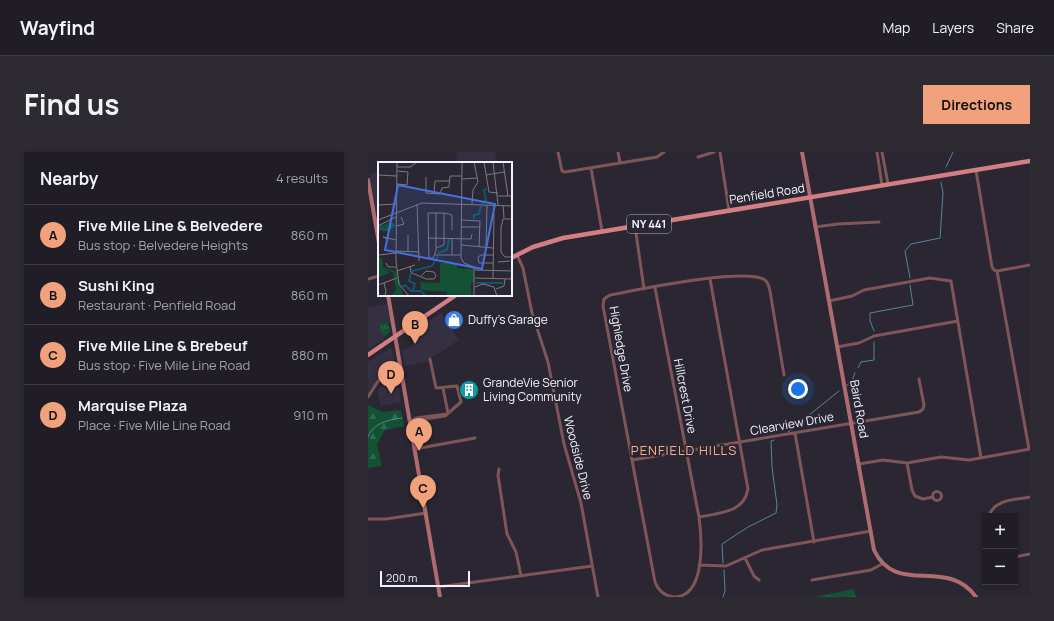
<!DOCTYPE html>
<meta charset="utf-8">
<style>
body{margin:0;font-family:Manrope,sans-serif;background:#2d2a32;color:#f1f3f6}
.controls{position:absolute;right:12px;bottom:12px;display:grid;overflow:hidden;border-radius:0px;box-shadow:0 2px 6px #0003}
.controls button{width:36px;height:36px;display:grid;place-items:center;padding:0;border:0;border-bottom:1px solid #3d3b43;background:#201d26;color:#f1f3f6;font:20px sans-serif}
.scale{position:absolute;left:12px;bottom:10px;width:90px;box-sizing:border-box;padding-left:4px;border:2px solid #f4f3fb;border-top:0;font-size:11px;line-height:14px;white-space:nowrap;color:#f4f3fb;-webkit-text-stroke:3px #2a2733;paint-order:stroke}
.you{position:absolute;left:430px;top:237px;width:14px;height:14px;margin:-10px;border:3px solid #fff;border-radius:50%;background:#1a73e8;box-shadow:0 0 0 6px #1a73e833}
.badge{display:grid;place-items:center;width:26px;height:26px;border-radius:50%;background:#f1a17b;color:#111;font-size:13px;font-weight:700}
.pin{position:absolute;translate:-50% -33px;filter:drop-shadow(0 1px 2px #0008)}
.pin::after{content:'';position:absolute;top:21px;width:14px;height:12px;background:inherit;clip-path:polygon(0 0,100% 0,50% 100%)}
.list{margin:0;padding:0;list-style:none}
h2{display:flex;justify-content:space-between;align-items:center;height:52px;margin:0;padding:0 16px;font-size:17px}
h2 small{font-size:13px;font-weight:400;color:#a2a2a7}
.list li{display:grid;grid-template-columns:26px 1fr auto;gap:12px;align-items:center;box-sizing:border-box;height:60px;padding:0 16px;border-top:1px solid #3d3b43}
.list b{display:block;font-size:15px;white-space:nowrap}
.list p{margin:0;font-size:13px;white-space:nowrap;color:#a2a2a7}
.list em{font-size:13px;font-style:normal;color:#a2a2a7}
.map{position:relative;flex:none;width:662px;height:445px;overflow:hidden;border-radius:0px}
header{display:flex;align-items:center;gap:24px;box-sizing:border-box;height:56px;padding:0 20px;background:#201d26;border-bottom:1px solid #3d3b43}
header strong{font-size:19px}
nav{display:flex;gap:22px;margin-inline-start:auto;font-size:14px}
.intro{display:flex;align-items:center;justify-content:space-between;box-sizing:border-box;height:96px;padding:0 24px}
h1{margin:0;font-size:28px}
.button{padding:10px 18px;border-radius:0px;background:#f1a17b;color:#111;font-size:14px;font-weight:700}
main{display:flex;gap:24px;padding:0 24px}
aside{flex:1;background:#201d26;border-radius:0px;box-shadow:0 2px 6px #0003}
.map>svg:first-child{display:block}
.built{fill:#343042}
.grass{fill:url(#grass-tufts)}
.forest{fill:url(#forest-firs)}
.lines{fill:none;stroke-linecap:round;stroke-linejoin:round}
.stream{stroke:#548698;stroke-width:1}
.street{stroke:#7f5558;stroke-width:3}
.secondary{stroke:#ae6c71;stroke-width:4}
.primary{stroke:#d37e85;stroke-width:4.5}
.labels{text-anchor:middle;stroke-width:4;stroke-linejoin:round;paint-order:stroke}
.shield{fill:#2a2733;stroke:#b7b6bf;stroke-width:1}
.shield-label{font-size:11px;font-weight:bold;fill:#f4f3fb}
.street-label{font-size:12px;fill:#f4f3fb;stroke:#2a2733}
.poi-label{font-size:12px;fill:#f4f3fb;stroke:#2a2733;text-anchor:start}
.neighbourhood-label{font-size:13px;letter-spacing:1px;fill:#f9ae8b;stroke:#2a2733}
.inset-river{fill:none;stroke:#0f576d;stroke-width:2}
.inset-road{fill:none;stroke:#7b7983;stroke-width:1}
.view{fill:#486fdf;fill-opacity:0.15;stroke:#486fdf;stroke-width:2}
.inset-edge{fill:none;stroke:#f4f3fb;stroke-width:2}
</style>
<header>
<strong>Wayfind</strong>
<nav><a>Map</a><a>Layers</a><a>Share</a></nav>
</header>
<div class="intro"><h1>Find us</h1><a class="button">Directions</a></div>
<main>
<aside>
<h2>Nearby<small>4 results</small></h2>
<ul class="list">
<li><span class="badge">A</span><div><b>Five Mile Line &amp; Belvedere</b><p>Bus stop · Belvedere Heights</p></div><em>860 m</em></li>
<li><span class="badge">B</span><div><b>Sushi King</b><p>Restaurant · Penfield Road</p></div><em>860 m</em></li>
<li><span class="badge">C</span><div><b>Five Mile Line &amp; Brebeuf</b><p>Bus stop · Five Mile Line Road</p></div><em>880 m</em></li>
<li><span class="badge">D</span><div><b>Marquise Plaza</b><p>Place · Five Mile Line Road</p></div><em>910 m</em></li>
</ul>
</aside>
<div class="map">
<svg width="662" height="445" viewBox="0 0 662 445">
<defs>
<pattern id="grass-tufts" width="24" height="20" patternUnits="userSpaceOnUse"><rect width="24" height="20" fill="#125133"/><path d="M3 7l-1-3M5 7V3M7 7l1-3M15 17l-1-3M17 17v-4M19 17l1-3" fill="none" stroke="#356a51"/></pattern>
<pattern id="forest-firs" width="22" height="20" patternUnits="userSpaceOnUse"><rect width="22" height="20" fill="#125133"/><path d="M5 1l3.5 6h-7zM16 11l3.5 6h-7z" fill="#356a51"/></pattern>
</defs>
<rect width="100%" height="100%" fill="#2a2733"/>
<!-- built -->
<path class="built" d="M 94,0 L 127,0 L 129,11 L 71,11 L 89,8 L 88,1 Z
M 11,20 L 11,62 L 8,62 L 1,22 Z
M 19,152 L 22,170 L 13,171 L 10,176 L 17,187 L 0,197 L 0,155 Z
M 73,161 L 91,188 L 63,206 L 64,209 L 37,214 L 33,199 L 49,191 L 43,181 Z
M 22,196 L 24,197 L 27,213 L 18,217 L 0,241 L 0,210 Z
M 15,231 L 18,235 L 30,233 L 33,250 L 13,254 L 9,239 Z"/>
<!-- grass -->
<path class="grass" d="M 20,170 L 22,180 L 16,185 L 10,176 L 12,175 L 11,172 Z
M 486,437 L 488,445 L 445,445 Z"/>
<!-- forest -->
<path class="forest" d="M 0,253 L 15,260 L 33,258 L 36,274 L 17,278 L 9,292 L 14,314 L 0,316 Z"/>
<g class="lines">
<!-- stream -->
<path class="stream" d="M 578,15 L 585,0
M 542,126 L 537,99 L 543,92 L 572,86 L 575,41 L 573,30
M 506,179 L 502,169 L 502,161 L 545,153 L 542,133
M 490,216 L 493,210 L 506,208 L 506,190
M 479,233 L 484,229 L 487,221
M 420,280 L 471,239
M 0,285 C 5,271 20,268 34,266
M 355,411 L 354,392 L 380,375 L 408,361 L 409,353 L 404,315 L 403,289 L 406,288
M 355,445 L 357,439 L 356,418"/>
<!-- street -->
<path class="street" d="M 190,0 L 194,19 L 197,20 L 289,5 L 296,0
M 250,0 L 252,11
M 352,0 L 361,58
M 509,0 L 514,33
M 514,0 L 520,32
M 330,5 L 346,0
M 223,16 L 234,79
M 608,18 L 624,115 L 626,118 L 629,119
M 267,74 L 276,137
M 447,75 L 470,72 L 511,70
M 149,103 L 155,116 L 164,161 L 180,210 L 196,292 L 213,351 L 230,445
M 629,119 L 661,297
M 629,119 L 662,113
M 0,127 L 11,124
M 287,136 L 331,365 C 334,387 338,445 306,445 C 296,444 290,438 287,430 L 235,154 L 236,147 L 242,143 C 269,138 378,115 397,128 C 400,130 401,135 402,139 L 416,223
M 461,149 L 484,144 L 496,138 L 562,126 L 583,129 L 613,306
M 469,195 L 491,191 L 506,184 L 590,169
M 75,236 L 80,261
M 0,245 C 9,231 15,217 32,214
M 42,269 L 77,264 L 93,250 L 89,234 L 68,236 L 62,207
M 42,269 L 48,266 L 79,262
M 427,281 L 446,390
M 47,297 L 107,286
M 264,308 L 551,260 L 555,257 L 556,253 L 551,227
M 539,311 L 544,338 L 547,344 L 555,347 L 565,345
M 491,312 L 515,308 L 539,311 L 573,305 L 601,308 L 662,297
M 131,317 L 130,323 L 139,382 L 148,400 L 153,424
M564.5 344a4.5 4.5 0 1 1 9 0a4.5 4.5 0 1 1-9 0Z
M 621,364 C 626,347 647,348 662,345
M 331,365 C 351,361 376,361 380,337 L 342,127
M 0,367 L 18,367 L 58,361
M 647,405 L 662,402
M 377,406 L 386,424 L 391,428
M 331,413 L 358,414 L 394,398 L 503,379
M 444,428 L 503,418 L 514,412
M 70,435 L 224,414"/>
<!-- secondary -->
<path class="secondary" d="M 434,0 L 506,398 C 528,445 579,404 608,445
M 0,28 L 11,91
M 20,143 L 72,445"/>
<!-- primary -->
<path class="primary" d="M 143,106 L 165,95 L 195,86 L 662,9
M 0,203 L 88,143"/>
</g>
<!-- icons -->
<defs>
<symbol id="shop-disc" viewBox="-11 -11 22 22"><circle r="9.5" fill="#3f7fe0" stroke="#2a2733"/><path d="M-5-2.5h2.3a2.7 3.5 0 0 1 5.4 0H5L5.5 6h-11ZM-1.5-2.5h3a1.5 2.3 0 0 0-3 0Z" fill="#fff"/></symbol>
<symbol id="building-disc" viewBox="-11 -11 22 22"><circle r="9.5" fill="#0f9aa8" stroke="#2a2733"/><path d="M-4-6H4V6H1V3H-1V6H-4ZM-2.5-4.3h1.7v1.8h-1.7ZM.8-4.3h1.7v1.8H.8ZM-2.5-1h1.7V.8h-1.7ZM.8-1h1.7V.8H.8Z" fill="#fff"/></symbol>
</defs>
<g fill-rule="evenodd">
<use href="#shop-disc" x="75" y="157" width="22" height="22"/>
<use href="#building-disc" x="90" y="227" width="22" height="22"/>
</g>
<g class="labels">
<!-- shield labels -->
<rect class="shield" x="259" y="63" width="44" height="18" rx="3"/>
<g class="shield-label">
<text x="281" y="76">NY 441</text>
</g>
<!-- street labels -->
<g class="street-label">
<text transform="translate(399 42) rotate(-9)" y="4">Penfield Road</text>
<text transform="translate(253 197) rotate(80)" y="4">Highledge Drive</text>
<text transform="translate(317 244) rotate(79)" y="4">Hillcrest Drive</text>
<text transform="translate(491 257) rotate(80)" y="4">Baird Road</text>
<text transform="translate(424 272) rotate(-10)" y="4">Clearview Drive</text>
<text transform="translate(210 306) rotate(76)" y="4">Woodside Drive</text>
</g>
<!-- poi labels -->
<g class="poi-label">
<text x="100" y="172">Duffy's Garage</text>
<text x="115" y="235">GrandeVie Senior<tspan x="115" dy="14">Living Community</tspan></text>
</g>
<!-- neighbourhood labels -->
<g class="neighbourhood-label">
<text x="316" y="303">PENFIELD HILLS</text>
</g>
</g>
<!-- overview -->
<g transform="translate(10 10)">
<rect width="134" height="134" fill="#2a2733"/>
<path d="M 62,101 L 79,101 L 79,106 L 96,107 L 96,120 L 93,120 L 93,134 L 69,134 L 69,130 L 43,128 L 42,120 L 62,121 ZM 19,109 L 25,133 L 13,134 L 18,128 L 15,111 Z" fill="#125133"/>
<path d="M 13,60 L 17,62 L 13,69 L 0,69 L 0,65 ZM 0,95 L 4,96 L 5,105 L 17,109 L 16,111 L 10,108 L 6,108 L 13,110 L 0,116 L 0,109 L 3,109 L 0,109 Z" fill="#125133"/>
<path class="inset-river" d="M 104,42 L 108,38 L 106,28 L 109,27M 96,57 L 96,53 L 101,52 L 103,44M 1,65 L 7,68 L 17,63M 60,91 L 69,88 L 71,77M 34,109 L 54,104 L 60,94M 33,111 L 31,119 L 37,122 L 35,128M 98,121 L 125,121M 24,125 L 27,123 L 33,129 L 43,129 L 47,133"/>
<path class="inset-road" d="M 19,0 L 18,99 L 21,122 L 31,134M 84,0 L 83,96 L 86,101 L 96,105 L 96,134M 106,0 L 111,30 L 120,31M 115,0 L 120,43M 125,0 L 130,34M 19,5 L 32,5 L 39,0M 0,13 L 19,14M 108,13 L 126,10M 48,15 L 48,31 L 62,32 L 64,26 L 71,25 L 72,14 L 84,14M 84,17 L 99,16M 19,22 L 29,23 L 30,10 L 19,9M 56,32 L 57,19 L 71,19M 120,34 L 134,34M 39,42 L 41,99M 94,42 L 95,28 L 100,20 L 96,0M 0,43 L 19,42M 125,43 L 126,56M 58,51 L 58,89 L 55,96 L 51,96 L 50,51 L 66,51 L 71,52 L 74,53 L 74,68M 134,57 L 125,57 L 123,66 L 123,90 L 127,95 L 134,95M 0,58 L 44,41 L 134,44M 83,58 L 102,59 L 101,85M 0,64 L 18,55M 18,64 L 26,62 L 23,55M 83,65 L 102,65M 30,73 L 30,90M 50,76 L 93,77 L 94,72M 9,77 L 5,75 L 18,78M 83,83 L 115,86M 108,85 L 109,43M 58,86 L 66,83 L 66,51M 18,89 L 41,90M 1,93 L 18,91M 57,93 L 83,93M 74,93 L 74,76M 120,100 L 132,99M 8,101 L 10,105 L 18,105M 115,101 L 101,101 L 100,95 L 103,93 L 115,93M 32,104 L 33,110 L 34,111 L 48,117 L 56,117 L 58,114 L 56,110 L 48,109 L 43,114M 19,109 L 37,103M 97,116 L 133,117 L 134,109 L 97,108M 115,116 L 116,51M 6,121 L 8,129 L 7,134M 0,123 L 19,116M 97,125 L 105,122 L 116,125 L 119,134M 118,127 L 126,124 L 127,117M 47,134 L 65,134"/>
<path class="view" d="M 20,23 L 117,42 L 104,107 L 7,88 Z"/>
<rect width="134" height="134" class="inset-edge"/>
</g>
</svg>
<div class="controls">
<button>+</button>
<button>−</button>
</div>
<div class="scale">200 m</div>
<div class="you"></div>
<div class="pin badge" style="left:51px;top:299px">A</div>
<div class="pin badge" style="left:47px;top:192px">B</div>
<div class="pin badge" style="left:55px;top:356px">C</div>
<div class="pin badge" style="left:23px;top:242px">D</div>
</div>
</main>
